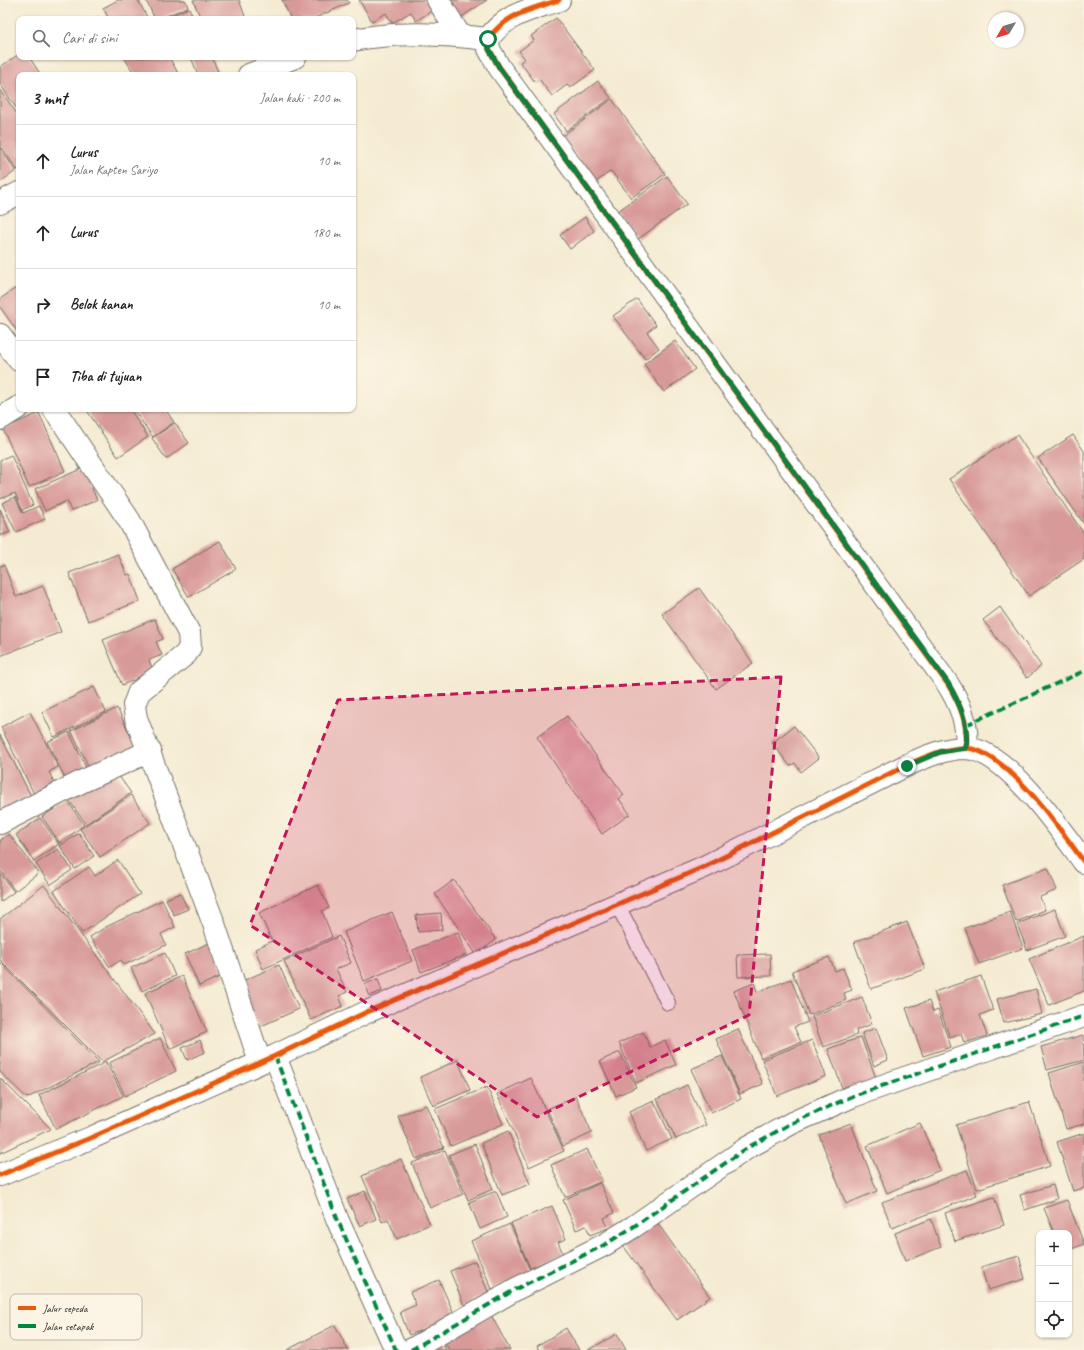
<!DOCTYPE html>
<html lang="id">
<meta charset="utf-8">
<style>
body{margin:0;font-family:Caveat,sans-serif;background:#f2f2f2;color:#222}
.controls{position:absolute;right:12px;bottom:12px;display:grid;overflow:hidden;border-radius:8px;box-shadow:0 1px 3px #0004}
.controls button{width:36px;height:36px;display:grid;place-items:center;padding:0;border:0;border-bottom:1px solid #e0e0e0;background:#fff;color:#222;font:20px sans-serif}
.compass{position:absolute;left:988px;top:12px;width:36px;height:36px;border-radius:50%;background:#fff;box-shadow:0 1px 3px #0004;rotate:232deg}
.stop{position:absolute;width:12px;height:12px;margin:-9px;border:3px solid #0b8043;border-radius:50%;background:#fff}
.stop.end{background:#0b8043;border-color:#fff;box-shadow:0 1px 4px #0008}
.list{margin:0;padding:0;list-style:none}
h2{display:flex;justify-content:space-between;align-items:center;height:52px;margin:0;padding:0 16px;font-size:17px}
h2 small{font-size:13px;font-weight:400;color:#767676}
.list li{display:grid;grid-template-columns:26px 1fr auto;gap:12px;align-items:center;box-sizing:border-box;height:72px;padding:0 16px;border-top:1px solid #e0e0e0}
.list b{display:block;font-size:15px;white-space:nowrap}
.list p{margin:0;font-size:13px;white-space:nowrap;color:#767676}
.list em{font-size:13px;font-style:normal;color:#767676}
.icon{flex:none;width:22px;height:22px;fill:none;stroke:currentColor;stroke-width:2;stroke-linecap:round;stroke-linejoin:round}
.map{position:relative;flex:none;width:1084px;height:1350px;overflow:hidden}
.search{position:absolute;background:#fff;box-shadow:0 1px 3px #0004;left:16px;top:16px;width:340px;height:44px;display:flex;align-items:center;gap:10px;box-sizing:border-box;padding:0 14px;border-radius:8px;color:#767676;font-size:15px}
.panel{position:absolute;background:#fff;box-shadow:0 1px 3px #0004;left:16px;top:72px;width:340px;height:340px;border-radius:8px}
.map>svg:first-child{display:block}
.building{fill:#d89a99}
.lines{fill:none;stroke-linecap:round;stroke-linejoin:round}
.lane-casing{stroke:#716e65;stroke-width:16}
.street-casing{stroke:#716e65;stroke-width:24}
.lane{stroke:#fff;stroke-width:14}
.street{stroke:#fff;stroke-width:22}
.quiet{stroke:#00873e;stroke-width:4;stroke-dasharray:8 4;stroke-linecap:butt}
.cycleway-casing{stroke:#fcf5e5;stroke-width:8}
.cycleway{stroke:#e8590c;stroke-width:5}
.route{stroke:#0b8043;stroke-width:5}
.marked{fill:#c2185b;fill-opacity:0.2;stroke:#c2185b;stroke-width:3;stroke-dasharray:8 5;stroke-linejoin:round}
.key{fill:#fcf5e5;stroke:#bdb8ad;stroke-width:1}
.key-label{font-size:11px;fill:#2b2b2b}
</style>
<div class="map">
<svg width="1084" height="1350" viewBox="0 0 1084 1350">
<rect width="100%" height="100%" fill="#fcf5e5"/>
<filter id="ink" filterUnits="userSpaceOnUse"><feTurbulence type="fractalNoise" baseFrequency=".025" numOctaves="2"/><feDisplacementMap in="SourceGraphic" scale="8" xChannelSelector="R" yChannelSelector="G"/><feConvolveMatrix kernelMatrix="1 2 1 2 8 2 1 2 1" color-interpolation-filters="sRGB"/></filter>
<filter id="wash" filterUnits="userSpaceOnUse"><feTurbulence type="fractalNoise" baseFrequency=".012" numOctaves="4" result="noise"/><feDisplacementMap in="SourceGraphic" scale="16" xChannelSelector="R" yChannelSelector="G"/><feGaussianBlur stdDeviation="0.9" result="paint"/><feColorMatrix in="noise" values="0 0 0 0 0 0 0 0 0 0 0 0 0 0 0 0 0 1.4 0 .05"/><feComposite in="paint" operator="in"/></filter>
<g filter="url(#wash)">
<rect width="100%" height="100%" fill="#f4ebd2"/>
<g id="blocks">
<!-- building -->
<path class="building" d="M 118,0 L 138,0 L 148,19 L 109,19 L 103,8 Z
M 146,0 L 185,0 L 188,7 L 159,19 L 155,19 Z
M 193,0 L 239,0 L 246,19 L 201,19 Z
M 282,0 L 347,0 L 349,3 L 313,19 L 291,19 Z
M 359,0 L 429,0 L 434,9 L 416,21 L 411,12 L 392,23 L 386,13 L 372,21 Z
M 444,0 L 487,0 L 457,20 Z
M 189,8 L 194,19 L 163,19 Z
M 556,18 L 595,70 L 570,88 L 567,85 L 552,96 L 539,79 L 535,82 L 520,62 L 525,59 L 519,51 L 534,40 L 531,36 Z
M 19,54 L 19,57 L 29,57 L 41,75 L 19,75 L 19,112 L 0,84 L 0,67 Z
M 124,57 L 169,57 L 179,75 L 135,75 Z
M 191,57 L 212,57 L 218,72 L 211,75 L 198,75 Z
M 598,81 L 611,98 L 566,131 L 554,114 Z
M 0,89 L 19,117 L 19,169 L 17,170 L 0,145 Z
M 612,99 L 665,174 L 631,198 L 611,171 L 596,182 L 561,137 Z
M 0,148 L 16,171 L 0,182 Z
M 667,176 L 687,204 L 638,239 L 618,211 Z
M 585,217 L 594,231 L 570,249 L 560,235 Z
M 19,286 L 19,334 L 0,307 L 0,299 Z
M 637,299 L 656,325 L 647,332 L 659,348 L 645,359 L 613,316 Z
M 675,341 L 695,369 L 664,392 L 644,364 Z
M 86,409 L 130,409 L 148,437 L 118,457 Z
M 133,409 L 165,409 L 174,422 L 153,437 Z
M 39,413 L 65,471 L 29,487 L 3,429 Z
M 175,423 L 189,443 L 166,459 L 152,438 Z
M 1017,435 L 1084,534 L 1084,559 L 1029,596 L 949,479 Z
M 1073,435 L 1084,451 L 1084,524 L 1038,458 Z
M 11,455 L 33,505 L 22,510 L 15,493 L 0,499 L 0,460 Z
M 83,468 L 97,500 L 71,511 L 67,501 L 45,511 L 35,489 Z
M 15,497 L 23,513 L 39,506 L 45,519 L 16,532 L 2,503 Z
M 0,509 L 10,532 L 0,536 Z
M 220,541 L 236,569 L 189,597 L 172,569 Z
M 118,554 L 127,575 L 130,574 L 140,601 L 88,621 L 69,573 Z
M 4,565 L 16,597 L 43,586 L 61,632 L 0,656 L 0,566 Z
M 699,588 L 753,663 L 716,689 L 662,614 Z
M 1000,607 L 1041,666 L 1027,678 L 983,620 Z
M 155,619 L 163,639 L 156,642 L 162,655 L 149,660 L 152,668 L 134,680 L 122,685 L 103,640 Z
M 94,687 L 106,712 L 54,737 L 42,712 Z
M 117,708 L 138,751 L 92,773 L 71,731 Z
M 30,712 L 58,767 L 49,772 L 56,786 L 35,796 L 1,727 Z
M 567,716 L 624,795 L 619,799 L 630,814 L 602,834 L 537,737 Z
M 794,726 L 819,758 L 801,772 L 795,763 L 790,766 L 772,743 Z
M 69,732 L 87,769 L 66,780 L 47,742 Z
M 0,735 L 31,796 L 0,811 Z
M 116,772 L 131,793 L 86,824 L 66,796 Z
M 131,795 L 150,823 L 100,857 L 80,829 Z
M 67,800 L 84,825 L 60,843 L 42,817 Z
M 40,818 L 59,844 L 34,861 L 16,835 Z
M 79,833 L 94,856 L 75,869 L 60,846 Z
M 9,834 L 39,873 L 15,891 L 0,870 L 0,841 Z
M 58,849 L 72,870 L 50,885 L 36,864 Z
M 118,860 L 140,894 L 82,933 L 54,891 L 89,867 L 95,876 Z
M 1048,868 L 1057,890 L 1040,897 L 1045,910 L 1016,922 L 1002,885 Z
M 0,873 L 14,892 L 0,902 Z
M 454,880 L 496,940 L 476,954 L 435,894 Z
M 44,885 L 155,1034 L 102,1062 L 0,960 L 0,919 Z
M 318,885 L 329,908 L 322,911 L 332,937 L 263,969 L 255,949 L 272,941 L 259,913 Z
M 180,893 L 188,909 L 174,915 L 166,899 Z
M 162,900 L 175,927 L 161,934 L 166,945 L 124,965 L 121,960 L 110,967 L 90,937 L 106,927 Z
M 1055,909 L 1065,936 L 1027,950 L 1017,924 Z
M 392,912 L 412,961 L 364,981 L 344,932 Z
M 1010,912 L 1023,948 L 979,964 L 965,928 Z
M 441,913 L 442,930 L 418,932 L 416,915 Z
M 907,922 L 925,969 L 871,989 L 854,942 Z
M 458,932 L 466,955 L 421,972 L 413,950 Z
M 339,936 L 351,963 L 336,969 L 347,992 L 339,996 L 343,1006 L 311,1020 L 284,961 Z
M 1084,936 L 1084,991 L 1049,1005 L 1029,959 Z
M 209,943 L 224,975 L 199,986 L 185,954 Z
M 165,953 L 175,976 L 142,991 L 131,968 Z
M 770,954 L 771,976 L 738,977 L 737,955 Z
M 829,957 L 835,971 L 843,968 L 852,990 L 844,993 L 846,1000 L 809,1015 L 792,971 Z
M 0,962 L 99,1062 L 27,1098 L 0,1072 Z
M 279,965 L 299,1009 L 259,1027 L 238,983 Z
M 182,976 L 207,1032 L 170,1049 L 145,993 Z
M 981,976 L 993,1010 L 980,1015 L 987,1036 L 964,1043 L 961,1034 L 950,1038 L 934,992 Z
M 378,979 L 382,991 L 370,996 L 365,984 Z
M 791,979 L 808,1022 L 794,1027 L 801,1042 L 761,1058 L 734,991 L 754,983 L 757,992 Z
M 1036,989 L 1042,1014 L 1004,1023 L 997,999 Z
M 862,997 L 872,1024 L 856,1030 L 857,1035 L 823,1047 L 812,1016 Z
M 929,1001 L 933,1012 L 938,1010 L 951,1047 L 923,1056 L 906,1008 Z
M 876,1028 L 888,1060 L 874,1066 L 862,1033 Z
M 738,1029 L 763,1084 L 740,1094 L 716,1039 Z
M 643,1032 L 650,1047 L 665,1040 L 676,1065 L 636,1083 L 619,1043 Z
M 1083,1035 L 1084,1060 L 1047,1070 L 1041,1047 Z
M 861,1037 L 877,1081 L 844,1093 L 828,1049 Z
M 160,1038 L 176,1071 L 125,1096 L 109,1063 Z
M 200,1040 L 205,1052 L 187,1060 L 182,1048 Z
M 812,1040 L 826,1076 L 777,1096 L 762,1060 Z
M 620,1052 L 636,1087 L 616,1096 L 600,1061 Z
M 722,1056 L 741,1099 L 711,1113 L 691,1069 Z
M 458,1060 L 470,1090 L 433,1106 L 420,1077 Z
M 106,1062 L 123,1096 L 56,1129 L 39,1095 Z
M 1084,1062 L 1084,1124 L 1066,1129 L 1049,1073 Z
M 0,1078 L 51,1129 L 0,1153 Z
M 531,1078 L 564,1151 L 529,1167 L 497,1094 Z
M 687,1085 L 706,1125 L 676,1139 L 657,1099 Z
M 487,1087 L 503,1124 L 451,1146 L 435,1109 Z
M 576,1097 L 592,1133 L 563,1146 L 547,1109 Z
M 654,1101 L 672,1139 L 646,1151 L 629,1112 Z
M 1029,1102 L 1050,1166 L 977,1189 L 956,1125 Z
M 426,1105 L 444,1148 L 416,1159 L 398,1116 Z
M 851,1123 L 877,1191 L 846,1204 L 819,1135 Z
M 920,1123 L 940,1170 L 887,1193 L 867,1146 Z
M 508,1131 L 530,1184 L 502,1195 L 481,1143 Z
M 1084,1133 L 1084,1188 L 1073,1191 L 1057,1142 Z
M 475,1144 L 493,1189 L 468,1200 L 449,1155 Z
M 587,1149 L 602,1181 L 565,1197 L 551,1165 Z
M 445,1150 L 463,1194 L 430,1208 L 412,1163 Z
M 401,1159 L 430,1224 L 397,1239 L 388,1219 L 382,1222 L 362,1176 Z
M 967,1170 L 977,1195 L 892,1228 L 882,1202 Z
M 600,1183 L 614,1213 L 604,1218 L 608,1228 L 590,1235 L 586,1226 L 576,1230 L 563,1200 Z
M 1053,1185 L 1057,1199 L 1025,1210 L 1020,1195 Z
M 365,1191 L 376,1219 L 360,1226 L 347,1199 Z
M 496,1191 L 507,1217 L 480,1229 L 469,1202 Z
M 994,1197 L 1004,1225 L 955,1241 L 945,1213 Z
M 1067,1200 L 1084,1244 L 1069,1250 L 1069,1233 L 1054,1233 L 1044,1208 Z
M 552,1206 L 566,1239 L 558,1242 L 563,1254 L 530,1268 L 511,1223 Z
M 931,1219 L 941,1247 L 905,1261 L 895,1233 Z
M 656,1221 L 710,1297 L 677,1320 L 622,1244 Z
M 510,1224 L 531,1272 L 492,1289 L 471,1241 Z
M 1019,1256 L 1025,1279 L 988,1290 L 981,1267 Z
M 475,1261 L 489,1294 L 464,1305 L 450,1271 Z
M 439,1280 L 455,1316 L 409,1335 L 400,1312 L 416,1305 L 410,1292 Z
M 491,1315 L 510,1350 L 449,1350 L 443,1339 Z
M 335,1325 L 348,1350 L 287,1350 Z
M 566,1328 L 579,1350 L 539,1350 L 537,1346 Z
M 617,1334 L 626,1350 L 588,1350 Z
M 441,1340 L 446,1350 L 421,1350 Z"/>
</g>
</g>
<g filter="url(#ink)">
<use href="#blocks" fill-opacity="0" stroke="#716e65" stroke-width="1"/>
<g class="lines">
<defs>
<path id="lane" d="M 617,904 L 668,1003"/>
<path id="street" d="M 438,0 L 460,36
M 559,0 C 530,10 507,13 488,39 L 489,49 L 499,67 L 947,683 C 960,703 969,724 966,748
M 353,40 C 397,31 444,34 488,39
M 249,75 L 295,57
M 0,203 L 19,193
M 0,335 L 19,360
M 54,409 L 129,520 L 189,633 L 190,647 L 186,654 L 139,692 L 134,705 L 136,718 L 214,924 L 260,1062
M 0,419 L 19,407
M 0,823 L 83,781 L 150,751
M 275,1056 L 338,1221 L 396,1350
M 0,1175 L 93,1137 L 275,1056 L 369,1011 L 704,867 L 907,765 C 925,757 945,748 965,748 C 1006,749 1061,831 1084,862
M 411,1350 L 516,1289 L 604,1245 L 633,1227 L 747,1148 L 792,1123 L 853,1096 L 1084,1016"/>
</defs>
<!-- lane casing -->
<use href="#lane" class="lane-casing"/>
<!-- street casing -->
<use href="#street" class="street-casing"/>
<!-- lane -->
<use href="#lane" class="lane"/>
<!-- street -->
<use href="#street" class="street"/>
<!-- quiet -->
<path class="quiet" d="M 966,725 L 1084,671
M 275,1056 L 338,1221 L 396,1350
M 411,1350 L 516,1289 L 604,1245 L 633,1227 L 747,1148 L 792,1123 L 853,1096 L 1084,1016"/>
<defs>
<path id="cycleway" d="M 559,0 C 530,10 507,13 488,39 L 489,49 L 499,67 L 947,683 C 960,703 969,724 966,748
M 0,1175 L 93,1137 L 275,1056 L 369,1011 L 704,867 L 907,765 C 925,757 945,748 965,748 C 1006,749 1061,831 1084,862"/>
</defs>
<!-- cycleway casing -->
<use href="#cycleway" class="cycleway-casing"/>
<!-- cycleway -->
<use href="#cycleway" class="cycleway"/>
</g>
</g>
<g class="lines" filter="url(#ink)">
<!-- route -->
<path class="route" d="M 488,39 L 489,49 L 499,67 L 948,683 C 960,704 969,723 966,748 L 940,752 L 907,766"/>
</g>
<!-- marked area -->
<path class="marked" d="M 781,677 L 749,1015 L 537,1117 L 250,925 L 338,700 Z"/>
<!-- legend -->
<rect x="10" y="1294" width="132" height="46" rx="6" class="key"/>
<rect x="18" y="1306" width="18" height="4" fill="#e8590c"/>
<rect x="18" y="1324" width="18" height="4" fill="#00873e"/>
<g class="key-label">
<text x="43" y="1312">Jalur sepeda</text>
<text x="43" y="1330">Jalan setapak</text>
</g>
</svg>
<div class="controls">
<button>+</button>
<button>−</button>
<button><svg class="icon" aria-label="locate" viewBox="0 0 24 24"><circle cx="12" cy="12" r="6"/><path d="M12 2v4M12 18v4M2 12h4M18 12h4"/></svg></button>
</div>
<svg class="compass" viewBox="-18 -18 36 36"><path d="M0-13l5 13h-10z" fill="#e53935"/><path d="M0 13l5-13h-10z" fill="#767676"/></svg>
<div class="stop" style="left:488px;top:39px"></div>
<div class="stop end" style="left:907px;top:766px"></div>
<div class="search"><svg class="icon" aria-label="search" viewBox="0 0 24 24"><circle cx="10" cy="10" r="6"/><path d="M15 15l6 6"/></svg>Cari di sini</div>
<section class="panel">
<h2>3 mnt<small>Jalan kaki · 200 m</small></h2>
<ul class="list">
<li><svg class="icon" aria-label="ahead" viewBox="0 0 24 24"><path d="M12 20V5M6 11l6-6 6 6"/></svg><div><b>Lurus</b><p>Jalan Kapten Sariyo</p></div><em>10 m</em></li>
<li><svg class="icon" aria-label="ahead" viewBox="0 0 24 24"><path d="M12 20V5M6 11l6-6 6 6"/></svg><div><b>Lurus</b></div><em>180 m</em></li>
<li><svg class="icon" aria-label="right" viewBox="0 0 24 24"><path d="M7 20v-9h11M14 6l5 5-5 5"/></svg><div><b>Belok kanan</b></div><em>10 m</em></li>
<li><svg class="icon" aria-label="arrive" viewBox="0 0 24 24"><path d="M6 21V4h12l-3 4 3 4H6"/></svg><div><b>Tiba di tujuan</b></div></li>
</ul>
</section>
</div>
